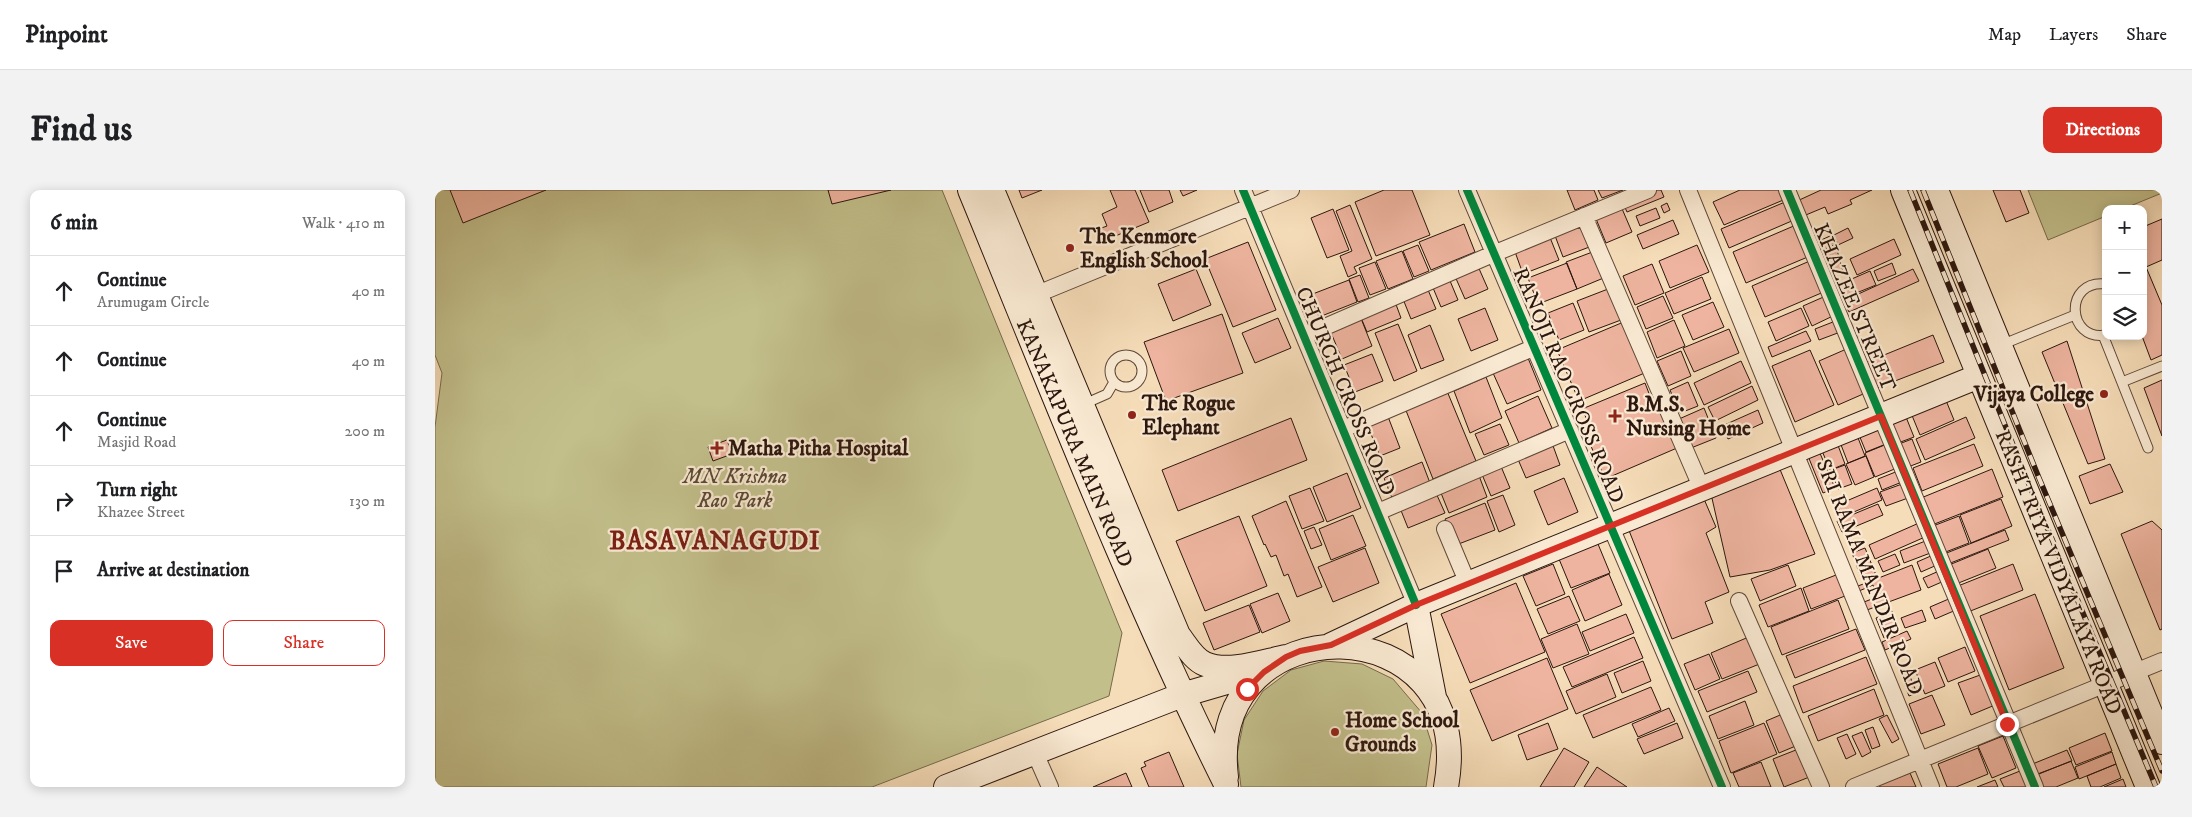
<!DOCTYPE html>
<meta charset="utf-8">
<style>
body{margin:0;font-family:"IM FELL DW Pica",serif;background:#f2f2f2;color:#202124}
.controls{position:absolute;right:15px;top:15px;display:grid;overflow:hidden;border-radius:10px;box-shadow:0 2px 12px #0003}
.controls button{width:45px;height:45px;display:grid;place-items:center;padding:0;border:0;border-bottom:1px solid #e0e0e0;background:#fff;color:#202124;font:25px sans-serif}
.stop{position:absolute;width:15px;height:15px;margin:-11px;border:4px solid #d93025;border-radius:50%;background:#fff}
.stop.end{background:#d93025;border-color:#fff;box-shadow:0 1px 5px #0008}
.list{margin:0;padding:0;list-style:none}
h2{display:flex;justify-content:space-between;align-items:center;height:65px;margin:0;padding:0 20px;font-size:21px}
h2 small{font-size:16px;font-weight:400;color:#757577}
.list li{display:grid;grid-template-columns:32px 1fr auto;gap:15px;align-items:center;box-sizing:border-box;height:70px;padding:0 20px;border-top:1px solid #e0e0e0}
.list b{display:block;font-size:19px;white-space:nowrap}
.list p{margin:0;font-size:16px;white-space:nowrap;color:#757577}
.list em{font-size:16px;font-style:normal;color:#757577}
.actions{display:flex;gap:10px;padding:15px 20px}
.actions a{flex:1;padding:11px 0;border:1px solid #d93025;border-radius:10px;text-align:center;font-size:18px;color:#d93025}
.actions .main{background:#d93025;color:#fff}
.icon{flex:none;width:28px;height:28px;fill:none;stroke:currentColor;stroke-width:2;stroke-linecap:round;stroke-linejoin:round}
.map{position:relative;flex:none;width:1727px;height:597px;overflow:hidden;border-radius:10px}
header{display:flex;align-items:center;gap:30px;box-sizing:border-box;height:70px;padding:0 25px;background:#fff;border-bottom:1px solid #e0e0e0}
header strong{font-size:24px}
nav{display:flex;gap:28px;margin-inline-start:auto;font-size:18px}
.intro{display:flex;align-items:center;justify-content:space-between;box-sizing:border-box;height:120px;padding:0 30px}
h1{margin:0;font-size:35px}
.button{padding:12px 22px;border-radius:10px;background:#d93025;color:#fff;font-size:18px;font-weight:700}
main{display:flex;gap:30px;padding:0 30px}
aside{flex:1;background:#fff;border-radius:10px;box-shadow:0 2px 12px #0003}
.map>svg:first-child{display:block}
.green{fill:#c2bf8b;stroke:#776a4c}
.building{fill:#eeb49f;stroke:#2c160e}
.lines{fill:none;stroke-linecap:round;stroke-linejoin:round}
.service-casing{stroke:#5e4839;stroke-width:11}
.minor-casing{stroke:#5e4839;stroke-width:18}
.secondary-casing{stroke:#2c160e;stroke-width:26}
.service{stroke:#f9e9d2;stroke-width:9}
.minor{stroke:#f9e9d2;stroke-width:16}
.secondary{stroke:#f9e9d2;stroke-width:24}
.rail-casing{stroke:#2c160e;stroke-width:5.5}
.rail{stroke:#f9e9d2;stroke-width:4;stroke-dasharray:11;stroke-linecap:butt}
.cycleway-casing{stroke:#f9e9d2;stroke-width:11}
.cycleway{stroke:#00873e;stroke-width:8}
.route{stroke:#d93025;stroke-width:6}
.poi-dot{fill:#8f2418;stroke:#f9e9d2;stroke-width:2}
.labels{text-anchor:middle;stroke-width:4.5;stroke-linejoin:round;paint-order:stroke}
.poi-label{font-size:21px;font-weight:bold;fill:#2c160e;stroke:#f9e9d2;text-anchor:start}
.street-label{font-size:21px;fill:#2c160e;stroke:#f9e9d2}
.park-label{font-size:21px;font-style:italic;fill:#594934;stroke:#f9e9d2}
.district-label{font-size:26px;font-weight:bold;letter-spacing:1px;fill:#7a1f14;stroke:#f9e9d2}
</style>
<header>
<strong>Pinpoint</strong>
<nav><a>Map</a><a>Layers</a><a>Share</a></nav>
</header>
<div class="intro"><h1>Find us</h1><a class="button">Directions</a></div>
<main>
<aside>
<h2>6 min<small>Walk · 410 m</small></h2>
<ul class="list">
<li><svg class="icon" aria-label="ahead" viewBox="0 0 24 24"><path d="M12 20V5M6 11l6-6 6 6"/></svg><div><b>Continue</b><p>Arumugam Circle</p></div><em>40 m</em></li>
<li><svg class="icon" aria-label="ahead" viewBox="0 0 24 24"><path d="M12 20V5M6 11l6-6 6 6"/></svg><div><b>Continue</b></div><em>40 m</em></li>
<li><svg class="icon" aria-label="ahead" viewBox="0 0 24 24"><path d="M12 20V5M6 11l6-6 6 6"/></svg><div><b>Continue</b><p>Masjid Road</p></div><em>200 m</em></li>
<li><svg class="icon" aria-label="right" viewBox="0 0 24 24"><path d="M7 20v-9h11M14 6l5 5-5 5"/></svg><div><b>Turn right</b><p>Khazee Street</p></div><em>130 m</em></li>
<li><svg class="icon" aria-label="arrive" viewBox="0 0 24 24"><path d="M6 21V4h12l-3 4 3 4H6"/></svg><div><b>Arrive at destination</b></div></li>
</ul>
<div class="actions"><a class="main">Save</a><a>Share</a></div>
</aside>
<div class="map">
<svg width="1727" height="597" viewBox="0 0 1727 597">
<rect width="100%" height="100%" fill="#f6ddb9"/>
<filter id="stains"><feTurbulence type="fractalNoise" baseFrequency=".004" numOctaves="4"/><feColorMatrix values="0 0 0 0 .2 0 0 0 0 .09 0 0 0 0 .02 0 0 0 .5 -.17"/></filter>
<radialGradient id="worn" r=".72"><stop offset=".6" stop-color="#630" stop-opacity="0"/><stop offset="1" stop-color="#630" stop-opacity=".3"/></radialGradient>
<!-- green -->
<path class="green" d="M 0,0 L 507,0 L 687,443 L 674,506 L 437,597 L 0,597 L 0,237 L 7,183 L 0,165 Z
M 1593,0 L 1727,0 L 1727,3 L 1688,19 L 1671,19 L 1671,26 L 1613,50 Z
M 889,471 L 927,474 L 958,489 L 987,523 L 997,555 L 991,597 L 806,597 L 802,564 L 809,530 L 828,501 L 856,480 Z"/>
<!-- building -->
<path class="building" d="M 15,0 L 111,0 L 28,33 Z
M 393,0 L 456,0 L 397,14 Z
M 584,0 L 607,0 L 587,8 Z
M 675,0 L 700,0 L 714,32 L 666,52 L 661,40 L 672,36 L 667,24 L 682,17 Z
M 705,0 L 734,0 L 738,12 L 714,22 Z
M 745,0 L 762,0 L 748,6 Z
M 949,0 L 977,0 L 995,45 L 941,66 L 920,12 Z
M 1132,0 L 1159,0 L 1163,10 L 1140,20 Z
M 1163,0 L 1188,0 L 1167,8 Z
M 1222,0 L 1226,0 L 1229,7 L 1192,22 L 1188,13 Z
M 1305,0 L 1350,0 L 1353,8 L 1289,35 L 1278,12 Z
M 1386,0 L 1437,0 L 1415,10 L 1417,14 L 1393,24 L 1390,17 L 1366,27 L 1360,12 Z
M 1558,0 L 1585,0 L 1594,23 L 1571,32 Z
M 1350,12 L 1359,30 L 1294,58 L 1286,39 Z
M 1232,13 L 1235,20 L 1229,23 L 1226,16 Z
M 1185,14 L 1197,42 L 1171,53 L 1159,24 Z
M 915,15 L 937,69 L 919,77 L 922,83 L 913,87 L 905,66 L 917,61 L 901,21 Z
M 1221,18 L 1225,28 L 1205,36 L 1201,26 Z
M 898,19 L 914,60 L 892,68 L 876,28 Z
M 1727,29 L 1727,70 L 1711,77 L 1727,115 L 1727,165 L 1716,170 L 1707,146 L 1708,37 Z
M 1238,30 L 1244,44 L 1208,59 L 1202,45 Z
M 1148,32 L 1157,56 L 1128,67 L 1119,43 Z
M 1029,34 L 1040,62 L 996,80 L 984,52 Z
M 1361,35 L 1375,66 L 1311,93 L 1298,62 Z
M 1413,38 L 1418,48 L 1403,55 L 1399,45 Z
M 1114,45 L 1124,70 L 1088,84 L 1079,59 Z
M 1395,46 L 1399,55 L 1388,60 L 1384,51 Z
M 1459,49 L 1466,65 L 1422,85 L 1415,69 Z
M 813,52 L 841,120 L 798,137 L 770,69 Z
M 983,55 L 994,81 L 979,87 L 968,61 Z
M 1262,55 L 1274,82 L 1235,98 L 1224,71 Z
M 1402,60 L 1408,82 L 1391,86 L 1385,65 Z
M 967,61 L 978,89 L 953,99 L 941,71 Z
M 1160,61 L 1171,87 L 1142,99 L 1131,72 Z
M 1377,70 L 1391,101 L 1330,127 L 1317,96 Z
M 940,72 L 951,99 L 935,105 L 924,78 Z
M 1132,73 L 1142,99 L 1103,114 L 1093,88 Z
M 1457,73 L 1461,84 L 1443,91 L 1439,81 Z
M 1042,74 L 1053,99 L 1030,109 L 1019,84 Z
M 1217,74 L 1229,103 L 1200,115 L 1188,86 Z
M 761,79 L 776,115 L 738,131 L 723,94 Z
M 1478,79 L 1484,91 L 1414,122 L 1408,111 Z
M 1435,81 L 1441,95 L 1409,108 L 1403,95 Z
M 925,85 L 934,108 L 923,112 L 914,89 Z
M 1013,86 L 1023,110 L 1006,117 L 996,93 Z
M 1267,87 L 1276,109 L 1239,124 L 1230,103 Z
M 914,90 L 922,112 L 884,127 L 875,105 Z
M 991,95 L 1001,119 L 976,129 L 966,104 Z
M 1173,99 L 1186,130 L 1154,142 L 1142,111 Z
M 1393,105 L 1402,124 L 1377,136 L 1368,116 Z
M 1228,106 L 1238,128 L 1211,139 L 1202,117 Z
M 959,109 L 966,128 L 932,142 L 924,123 Z
M 1278,112 L 1289,137 L 1258,150 L 1247,125 Z
M 1138,113 L 1149,140 L 1124,150 L 1113,123 Z
M 1050,118 L 1063,150 L 1036,161 L 1023,129 Z
M 1366,118 L 1374,136 L 1341,151 L 1333,132 Z
M 787,124 L 808,183 L 731,211 L 709,152 Z
M 925,126 L 937,156 L 907,169 L 894,138 Z
M 843,128 L 856,158 L 820,173 L 807,143 Z
M 1239,130 L 1250,156 L 1222,168 L 1212,142 Z
M 1403,130 L 1408,141 L 1384,150 L 1380,139 Z
M 1191,131 L 1212,182 L 1144,211 L 1122,160 Z
M 963,134 L 982,181 L 959,191 L 940,143 Z
M 995,135 L 1009,170 L 986,179 L 973,145 Z
M 1294,139 L 1304,163 L 1259,182 L 1248,158 Z
M 1371,141 L 1376,151 L 1337,167 L 1333,157 Z
M 1498,145 L 1509,172 L 1442,198 L 1432,172 Z
M 1632,151 L 1670,269 L 1653,274 L 1607,162 Z
M 1416,157 L 1435,201 L 1403,215 L 1384,171 Z
M 1375,160 L 1399,215 L 1360,232 L 1337,176 Z
M 1246,161 L 1256,186 L 1233,196 L 1222,171 Z
M 937,164 L 948,191 L 920,202 L 909,175 Z
M 1093,168 L 1106,200 L 1072,214 L 1058,183 Z
M 1306,171 L 1316,193 L 1269,215 L 1259,193 Z
M 1051,187 L 1067,228 L 1035,243 L 1019,201 Z
M 1727,190 L 1727,246 L 1709,198 Z
M 1253,192 L 1263,216 L 1245,223 L 1235,200 Z
M 1210,193 L 1215,206 L 1220,204 L 1242,258 L 1170,289 L 1147,235 L 1153,232 L 1147,219 Z
M 1317,196 L 1323,210 L 1280,231 L 1273,217 Z
M 1012,201 L 1041,271 L 998,289 L 970,218 Z
M 1103,206 L 1117,238 L 1084,253 L 1070,221 Z
M 1510,208 L 1519,230 L 1485,245 L 1476,223 Z
M 1269,218 L 1281,248 L 1256,258 L 1244,229 Z
M 1323,220 L 1328,233 L 1293,249 L 1287,236 Z
M 1469,222 L 1479,247 L 1463,253 L 1453,228 Z
M 952,224 L 965,258 L 945,266 L 931,232 Z
M 1531,227 L 1540,248 L 1490,270 L 1481,249 Z
M 856,228 L 872,270 L 743,321 L 727,280 Z
M 1442,231 L 1451,254 L 1431,262 L 1422,240 Z
M 1065,234 L 1074,255 L 1049,265 L 1040,244 Z
M 1420,240 L 1430,266 L 1413,273 L 1403,247 Z
M 1477,249 L 1486,272 L 1473,277 L 1464,254 Z
M 292,250 L 297,264 L 278,271 L 273,257 Z
M 1401,250 L 1410,274 L 1395,280 L 1385,256 Z
M 1117,253 L 1125,275 L 1091,288 L 1082,267 Z
M 1452,254 L 1462,278 L 1440,287 L 1430,263 Z
M 1539,254 L 1548,276 L 1487,301 L 1478,278 Z
M 1384,261 L 1400,298 L 1388,303 L 1373,266 Z
M 1431,266 L 1439,287 L 1420,295 L 1411,274 Z
M 987,272 L 995,293 L 957,308 L 949,288 Z
M 1065,274 L 1075,298 L 1056,306 L 1046,282 Z
M 1675,274 L 1688,302 L 1655,314 L 1644,286 Z
M 1410,275 L 1417,294 L 1403,299 L 1396,280 Z
M 1344,277 L 1380,364 L 1335,380 L 1295,387 L 1276,304 Z
M 1557,279 L 1568,307 L 1497,335 L 1486,308 Z
M 1463,281 L 1467,292 L 1447,300 L 1443,289 Z
M 912,283 L 926,318 L 892,332 L 878,297 Z
M 1043,283 L 1052,307 L 1014,323 L 1004,298 Z
M 1129,288 L 1143,322 L 1113,335 L 1099,301 Z
M 1467,294 L 1473,308 L 1451,316 L 1445,302 Z
M 875,298 L 889,331 L 867,339 L 854,306 Z
M 1442,298 L 1447,310 L 1407,327 L 1402,315 Z
M 1001,303 L 1010,323 L 973,338 L 965,318 Z
M 1068,305 L 1080,335 L 1064,342 L 1052,311 Z
M 1269,309 L 1281,337 L 1271,343 L 1294,402 L 1270,412 L 1278,433 L 1237,449 L 1193,338 Z
M 1566,309 L 1577,336 L 1536,353 L 1525,325 Z
M 851,311 L 887,397 L 862,407 L 853,384 L 849,386 L 841,365 L 836,367 L 830,354 L 829,355 L 817,326 Z
M 1050,313 L 1060,340 L 1021,355 L 1010,329 Z
M 1443,314 L 1448,325 L 1407,342 L 1402,331 Z
M 918,325 L 931,356 L 896,370 L 884,339 Z
M 804,326 L 832,396 L 770,421 L 741,351 Z
M 1524,326 L 1534,353 L 1508,363 L 1498,336 Z
M 1717,331 L 1727,340 L 1727,439 L 1725,440 L 1686,344 Z
M 1484,333 L 1490,347 L 1440,369 L 1434,355 Z
M 879,337 L 887,355 L 876,359 L 869,341 Z
M 1570,340 L 1574,350 L 1513,374 L 1509,364 Z
M 1493,350 L 1498,362 L 1469,373 L 1465,361 Z
M 1163,354 L 1175,383 L 1136,398 L 1124,369 Z
M 930,358 L 944,393 L 898,412 L 883,377 Z
M 1430,358 L 1441,385 L 1427,390 L 1417,363 Z
M 1553,359 L 1561,378 L 1521,394 L 1514,375 Z
M 1460,364 L 1465,375 L 1448,382 L 1443,371 Z
M 1498,365 L 1502,375 L 1486,382 L 1482,372 Z
M 1118,374 L 1130,404 L 1101,416 L 1088,386 Z
M 1578,374 L 1588,400 L 1533,422 L 1523,396 Z
M 1353,375 L 1361,396 L 1325,411 L 1316,389 Z
M 1477,375 L 1486,400 L 1432,420 L 1429,412 L 1442,407 L 1438,395 L 1424,401 L 1423,396 Z
M 1504,381 L 1509,391 L 1493,398 L 1488,388 Z
M 1174,384 L 1187,415 L 1150,431 L 1137,400 Z
M 1401,385 L 1410,406 L 1376,419 L 1368,398 Z
M 1081,393 L 1110,462 L 1035,493 L 1006,424 Z
M 1366,398 L 1374,421 L 1333,437 L 1324,415 Z
M 843,403 L 855,431 L 827,443 L 815,414 Z
M 1600,404 L 1629,478 L 1574,500 L 1545,426 Z
M 1134,406 L 1145,431 L 1113,444 L 1102,419 Z
M 1516,408 L 1521,420 L 1500,429 L 1495,417 Z
M 1403,410 L 1414,439 L 1347,465 L 1336,437 Z
M 814,415 L 825,442 L 779,460 L 768,433 Z
M 1487,420 L 1491,431 L 1470,438 L 1466,428 Z
M 1457,421 L 1465,441 L 1449,448 L 1441,428 Z
M 1191,424 L 1199,443 L 1155,461 L 1147,442 Z
M 1142,434 L 1154,464 L 1118,478 L 1106,449 Z
M 1421,439 L 1430,460 L 1360,488 L 1351,466 Z
M 1472,441 L 1476,449 L 1450,460 L 1447,452 Z
M 1316,446 L 1327,473 L 1287,489 L 1276,463 Z
M 1199,447 L 1208,468 L 1137,497 L 1128,477 Z
M 1530,457 L 1540,481 L 1513,492 L 1503,468 Z
M 1274,464 L 1285,489 L 1260,500 L 1249,474 Z
M 1431,467 L 1442,494 L 1368,523 L 1358,496 Z
M 1112,468 L 1133,519 L 1057,551 L 1035,500 Z
M 1208,471 L 1216,491 L 1187,503 L 1179,483 Z
M 1500,472 L 1510,496 L 1490,504 L 1480,480 Z
M 1313,481 L 1322,502 L 1272,522 L 1263,501 Z
M 1473,482 L 1482,503 L 1474,506 L 1466,485 Z
M 1172,484 L 1181,507 L 1141,524 L 1131,501 Z
M 1548,484 L 1560,515 L 1536,525 L 1523,493 Z
M 1216,497 L 1226,520 L 1158,548 L 1148,525 Z
M 1439,499 L 1449,525 L 1383,551 L 1373,526 Z
M 1497,505 L 1510,535 L 1486,544 L 1474,514 Z
M 1310,511 L 1319,535 L 1283,549 L 1274,526 Z
M 1234,518 L 1240,531 L 1203,547 L 1197,534 Z
M 1350,523 L 1363,555 L 1344,563 L 1331,531 Z
M 1452,525 L 1464,549 L 1457,553 L 1444,529 Z
M 1113,533 L 1123,559 L 1092,570 L 1083,545 Z
M 1242,533 L 1248,548 L 1209,564 L 1202,549 Z
M 1329,533 L 1342,564 L 1296,583 L 1284,551 Z
M 1438,537 L 1445,556 L 1437,559 L 1430,540 Z
M 1427,542 L 1436,562 L 1427,567 L 1417,546 Z
M 1670,543 L 1677,561 L 1641,575 L 1634,558 Z
M 1412,544 L 1421,564 L 1411,569 L 1402,548 Z
M 1568,546 L 1581,578 L 1557,588 L 1543,556 Z
M 1129,558 L 1154,572 L 1139,597 L 1105,597 Z
M 1366,558 L 1377,586 L 1349,597 L 1338,569 Z
M 1543,558 L 1553,584 L 1521,597 L 1512,597 L 1503,574 Z
M 1632,560 L 1637,571 L 1600,585 L 1595,575 Z
M 734,562 L 749,597 L 714,597 L 706,578 L 711,576 L 709,572 Z
M 1677,562 L 1681,574 L 1644,589 L 1640,577 Z
M 1636,571 L 1643,588 L 1621,597 L 1603,597 L 1599,586 Z
M 1326,572 L 1336,597 L 1304,597 L 1298,583 Z
M 1681,574 L 1686,588 L 1665,597 L 1656,597 L 1652,586 Z
M 1162,577 L 1192,597 L 1149,597 Z
M 1590,579 L 1597,597 L 1569,597 L 1565,589 Z
M 691,583 L 697,597 L 658,597 Z
M 1475,583 L 1481,597 L 1445,597 L 1444,595 Z
M 1688,589 L 1691,597 L 1669,597 Z
M 1560,590 L 1563,597 L 1542,597 Z"/>
<g class="lines">
<defs>
<path id="service" d="M 1671,94 C 1628,89 1632,152 1671,145
M 1668,145 L 1713,258
M 1566,155 L 1640,125
M675 181a16 16 0 1 1 32 0a16 16 0 1 1-32 0Z
M 1687,192 L 1727,176
M 647,215 L 672,204 L 679,192"/>
<path id="minor" d="M 808,0 L 981,415
M 1032,0 L 1287,597
M 1253,0 L 1496,597
M 1352,0 L 1600,597
M 1149,26 L 1267,299
M 600,105 L 856,0
M 869,146 L 1058,64 L 1213,0
M 908,239 L 1100,157
M 943,322 L 1135,240
M 1010,339 L 1033,394
M 1304,411 L 1386,597
M 600,563 L 615,597
M 1419,597 L 1727,471"/>
<path id="secondary" d="M 535,0 C 617,199 695,402 791,594
M 557,0 L 743,445 C 751,455 758,469 770,474 C 793,484 827,472 851,467
M 1468,0 L 1713,597
M 1501,0 L 1727,552
M 981,415 L 999,507
M 896,455 L 981,415 L 1544,186
M 791,587 C 770,410 1045,413 1011,597
M 511,597 L 747,505 L 812,486"/>
</defs>
<!-- service casing -->
<use href="#service" class="service-casing"/>
<!-- minor casing -->
<use href="#minor" class="minor-casing"/>
<!-- secondary casing -->
<use href="#secondary" class="secondary-casing"/>
<!-- service -->
<use href="#service" class="service"/>
<!-- minor -->
<use href="#minor" class="minor"/>
<!-- secondary -->
<use href="#secondary" class="secondary"/>
<defs>
<path id="rail" d="M 1475,0 L 1593,292 L 1721,597
M 1488,0 L 1604,288 L 1727,581"/>
</defs>
<!-- rail casing -->
<use href="#rail" class="rail-casing"/>
<!-- rail -->
<use href="#rail" class="rail"/>
<defs>
<path id="cycleway" d="M 808,0 L 981,415
M 1032,0 L 1287,597
M 1352,0 L 1600,597"/>
</defs>
<!-- cycleway casing -->
<use href="#cycleway" class="cycleway-casing"/>
<!-- cycleway -->
<use href="#cycleway" class="cycleway"/>
</g>
<g class="lines">
<!-- route -->
<path class="route" d="M 812,499 L 829,482 L 851,467 L 865,461 L 896,455 L 981,415 L 1446,226 L 1572,534"/>
</g>
<!-- markers -->
<g class="poi-dot">
<circle cx="635" cy="58" r="5"/>
<circle cx="1669" cy="204" r="5"/>
<circle cx="697" cy="225" r="5"/>
<path d="M1177.5 218.5h5v5h5v5h-5v5h-5v-5h-5v-5h5z"/>
<path d="M279.5 250.5h5v5h5v5h-5v5h-5v-5h-5v-5h5z"/>
<circle cx="900" cy="542" r="5"/>
</g>
<g class="labels">
<!-- poi labels -->
<g class="poi-label">
<text x="645" y="53">The Kenmore<tspan x="645" dy="24">English School</tspan></text>
<text x="1659" y="211" text-anchor="end">Vijaya College</text>
<text x="707" y="220">The Rogue<tspan x="707" dy="24">Elephant</tspan></text>
<text x="1191" y="221">B.M.S.<tspan x="1191" dy="24">Nursing Home</tspan></text>
<text x="293" y="265">Matha Pitha Hospital</text>
<text x="910" y="537">Home School<tspan x="910" dy="24">Grounds</tspan></text>
</g>
<!-- street labels -->
<g class="street-label">
<text transform="translate(1420 117) rotate(67)" y="7">KHAZEE STREET</text>
<text transform="translate(1134 195) rotate(67)" y="7">RANOJI RAO CROSS ROAD</text>
<text transform="translate(911 201) rotate(67)" y="7">CHURCH CROSS ROAD</text>
<text transform="translate(640 253) rotate(67)" y="7">KANAKAPURA MAIN ROAD</text>
<text transform="translate(1624 382) rotate(68)" y="7">RASHTRIYA VIDYALAYA ROAD</text>
<text transform="translate(1435 387) rotate(68)" y="7">SRI RAMA MANDIR ROAD</text>
</g>
<!-- park labels -->
<g class="park-label">
<text x="300" y="293">MN Krishna<tspan x="300" dy="24">Rao Park</tspan></text>
</g>
<!-- district labels -->
<g class="district-label">
<text x="280" y="359">BASAVANAGUDI</text>
</g>
</g>
<rect width="100%" height="100%" filter="url(#stains)"/>
<rect width="100%" height="100%" fill="url(#worn)"/>
</svg>
<div class="controls">
<button>+</button>
<button>−</button>
<button><svg class="icon" aria-label="layers" viewBox="0 0 24 24"><path d="M12 4l9 5-9 5-9-5zM3 14l9 5 9-5"/></svg></button>
</div>
<div class="stop" style="left:812px;top:499px"></div>
<div class="stop end" style="left:1572px;top:534px"></div>
</div>
</main>
